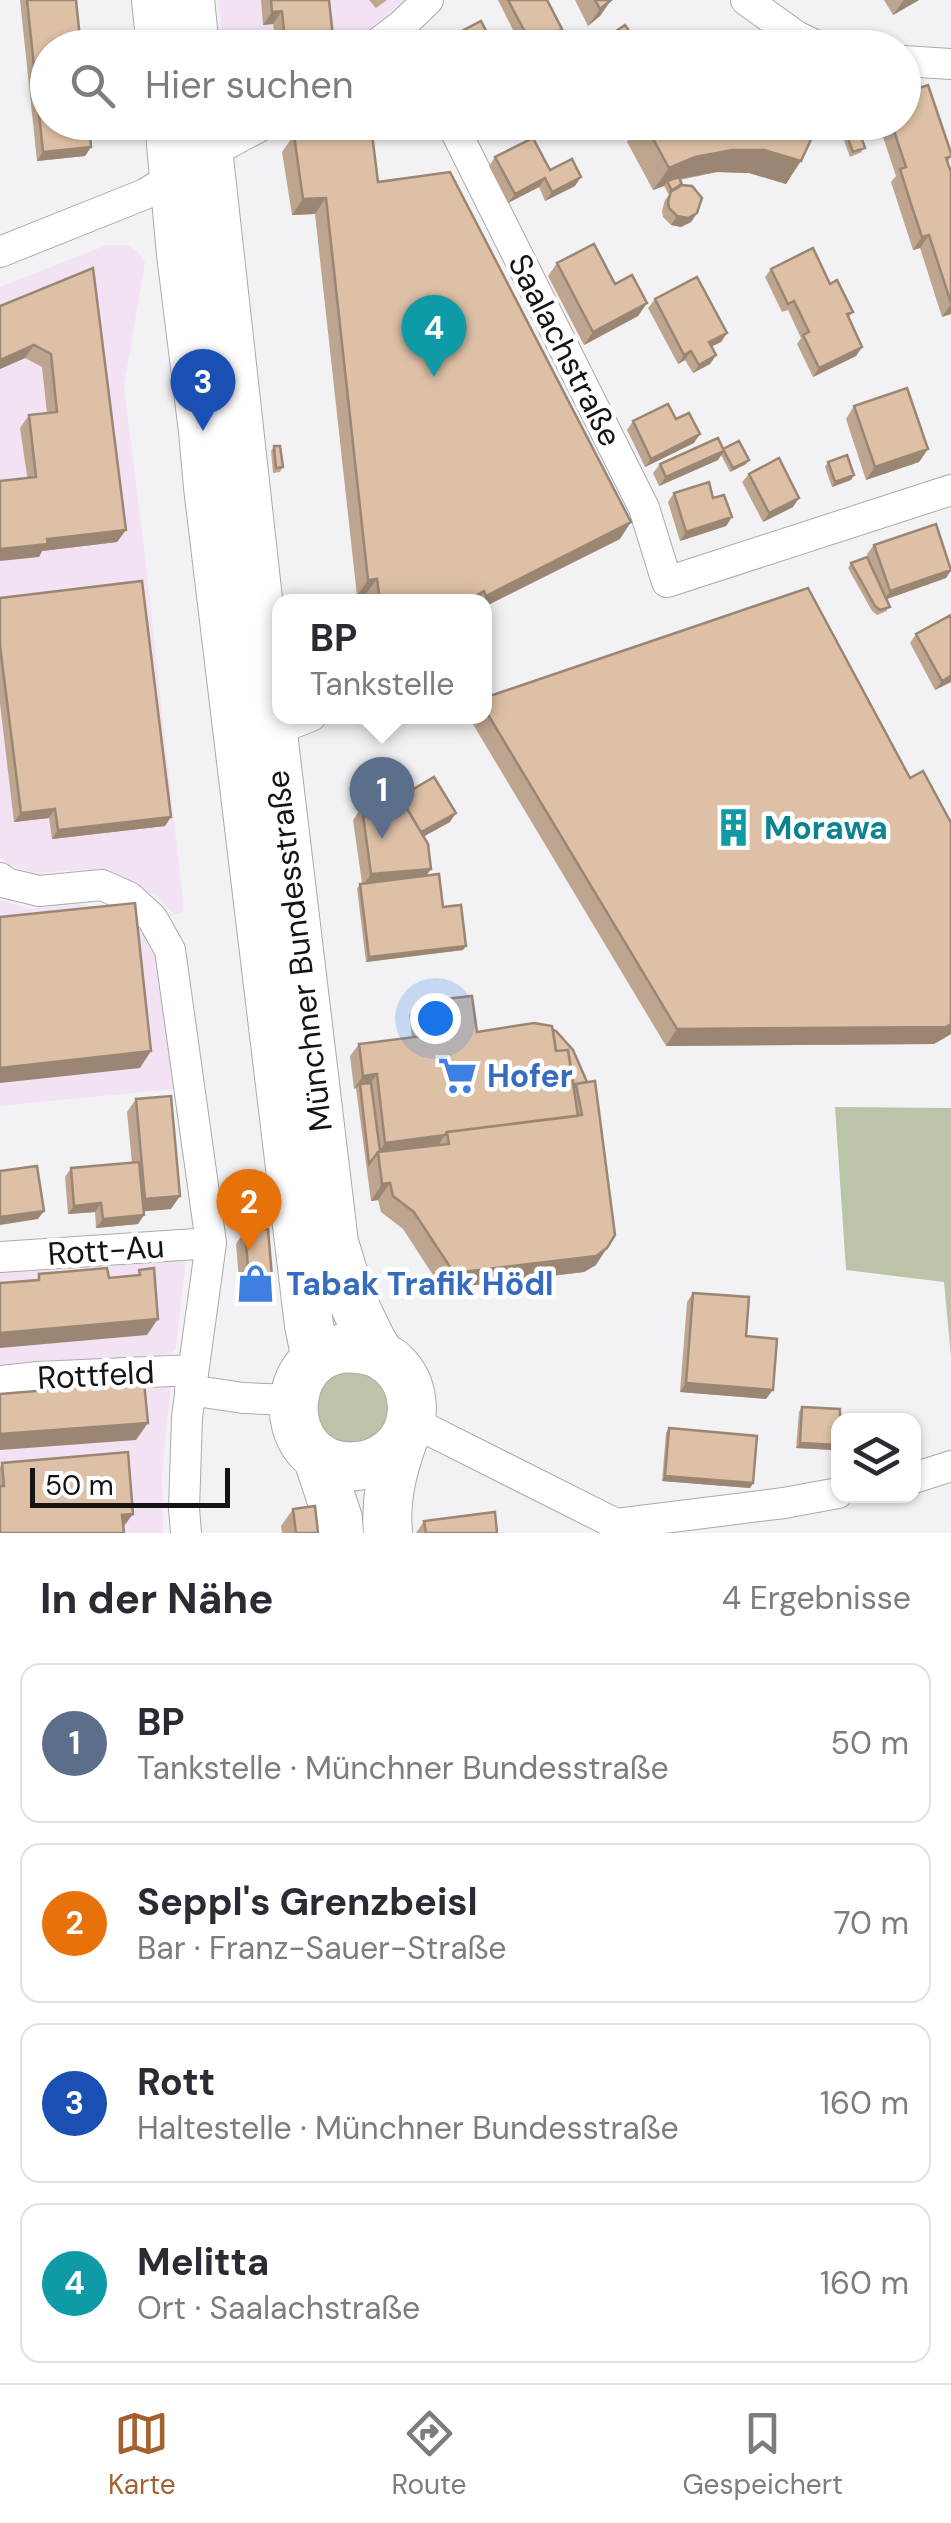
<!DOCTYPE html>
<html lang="de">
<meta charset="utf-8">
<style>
body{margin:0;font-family:"DM Sans",sans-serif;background:#f7f7f7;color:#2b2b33}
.controls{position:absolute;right:30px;bottom:30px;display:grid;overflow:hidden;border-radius:20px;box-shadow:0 2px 8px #0004}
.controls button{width:90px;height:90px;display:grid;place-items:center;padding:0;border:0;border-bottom:2px solid #e1e1e2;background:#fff;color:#2b2b33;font:50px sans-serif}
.scale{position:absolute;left:30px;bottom:25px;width:200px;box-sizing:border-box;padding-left:10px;border:5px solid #141414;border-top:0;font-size:28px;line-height:35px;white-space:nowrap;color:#141414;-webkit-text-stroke:8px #fff;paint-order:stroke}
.you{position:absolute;left:435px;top:1018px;width:35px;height:35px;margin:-25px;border:8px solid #fff;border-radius:50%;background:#1a73e8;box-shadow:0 0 0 15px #1a73e833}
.badge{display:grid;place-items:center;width:65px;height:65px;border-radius:50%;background:#a46031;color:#fff;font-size:32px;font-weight:700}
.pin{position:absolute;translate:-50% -82px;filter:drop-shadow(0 2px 5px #0008)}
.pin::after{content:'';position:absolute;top:52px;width:35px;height:30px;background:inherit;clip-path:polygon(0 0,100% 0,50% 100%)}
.popup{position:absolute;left:272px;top:594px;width:220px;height:130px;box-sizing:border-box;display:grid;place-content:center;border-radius:20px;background:#fff;filter:drop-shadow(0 2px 8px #0005);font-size:32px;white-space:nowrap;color:#7c7c81}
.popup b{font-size:38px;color:#2b2b33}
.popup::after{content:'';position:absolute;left:50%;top:100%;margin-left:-20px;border:20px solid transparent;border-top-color:#fff}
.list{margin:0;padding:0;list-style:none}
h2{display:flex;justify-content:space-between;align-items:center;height:130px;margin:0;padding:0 40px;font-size:42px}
h2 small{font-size:32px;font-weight:400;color:#7c7c81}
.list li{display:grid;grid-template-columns:65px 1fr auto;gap:30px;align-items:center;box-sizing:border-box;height:160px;margin:0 20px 20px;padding:0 20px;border:2px solid #e1e1e2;border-radius:20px}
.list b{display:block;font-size:38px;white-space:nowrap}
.list p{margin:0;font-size:32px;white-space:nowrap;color:#7c7c81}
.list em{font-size:32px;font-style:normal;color:#7c7c81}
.icon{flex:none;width:55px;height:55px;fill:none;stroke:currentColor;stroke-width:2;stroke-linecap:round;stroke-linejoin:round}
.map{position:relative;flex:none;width:951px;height:1533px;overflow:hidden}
.search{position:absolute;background:#fff;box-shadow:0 2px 8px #0004;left:30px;right:30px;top:30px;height:110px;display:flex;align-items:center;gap:25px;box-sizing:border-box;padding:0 35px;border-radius:55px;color:#7c7c81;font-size:38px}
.sheet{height:850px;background:#fff}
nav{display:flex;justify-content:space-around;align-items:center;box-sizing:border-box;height:140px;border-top:2px solid #e1e1e2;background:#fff;font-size:28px;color:#7c7c81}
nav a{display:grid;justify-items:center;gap:5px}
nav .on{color:#a46031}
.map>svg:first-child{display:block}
.commercial{fill:#f3e2f4}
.green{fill:#bcc4a7}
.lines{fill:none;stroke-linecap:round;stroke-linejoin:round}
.street-casing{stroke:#aaaaab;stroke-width:32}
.primary-casing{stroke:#aaaaab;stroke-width:50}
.street{stroke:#fff;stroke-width:30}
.primary{stroke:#fff;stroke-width:48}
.wall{fill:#bea58f}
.shaded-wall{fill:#9b8674}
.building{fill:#ddc0a6;stroke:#9b8674;stroke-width:2.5}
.labels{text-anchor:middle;stroke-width:9;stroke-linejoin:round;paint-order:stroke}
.street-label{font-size:32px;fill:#141414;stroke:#fff}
.culture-label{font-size:32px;font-weight:bold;fill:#0d838f;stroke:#fff;text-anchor:start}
.shop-label{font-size:32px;font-weight:bold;fill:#366cbe;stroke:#fff;text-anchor:start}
</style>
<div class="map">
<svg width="951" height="1533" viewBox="0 0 951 1533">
<rect width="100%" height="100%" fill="#f2f2f4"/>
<!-- commercial -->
<path class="commercial" d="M 218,0 L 407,0 L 383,23 L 352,48 L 224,47 Z
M 107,245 L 128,245 L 138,252 L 145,262 L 124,386 L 146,564 L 184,912 L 175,915 L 156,896 L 124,879 L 83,870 L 34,873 L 11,866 L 0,857 L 0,287 Z
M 0,900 L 30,909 L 78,904 L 104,908 L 127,919 L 147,935 L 157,957 L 174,1089 L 0,1106 Z
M 186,1258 L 176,1348 L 170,1354 L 0,1369 L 0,1266 Z
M 171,1383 L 162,1474 L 163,1533 L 0,1533 L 0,1396 Z"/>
<!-- green -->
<path class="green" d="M 835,1107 L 951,1108 L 951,1356 L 944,1282 L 846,1270 Z
M 340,1370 L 368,1371 L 387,1390 L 391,1416 L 378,1437 L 356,1447 L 322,1434 C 312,1395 305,1395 340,1370 Z"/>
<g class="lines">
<defs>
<path id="street" d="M 746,0 L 796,36 L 821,48
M 372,48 L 402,25 L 428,0
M 904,61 L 951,64
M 451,122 L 644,508 L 667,582 L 951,490
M 0,252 L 145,194 L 227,144 L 268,122
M 272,725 L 291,724 L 311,716
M 0,878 L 6,883 L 39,891 L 102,885 L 129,897 L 152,918 L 170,950 L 211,1243 L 187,1417 L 184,1509 L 186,1533
M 0,1257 L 211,1243
M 0,1381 L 38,1377 L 193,1370
M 190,1390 L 243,1398 L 292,1400
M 411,1421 L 616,1524 L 784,1503 L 838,1493
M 914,1478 L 951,1466"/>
<path id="primary" d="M 156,0 L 161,48
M 190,0 L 195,48
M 169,122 L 181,254 L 203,431 L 208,487 L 309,1325 L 316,1359
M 205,122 L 272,725 L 334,1243 C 342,1267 348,1293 359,1315 C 365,1327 372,1345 381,1355 C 385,1359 390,1360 393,1364 C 414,1383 418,1417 402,1441 C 392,1455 375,1465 357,1466 C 266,1475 273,1318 379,1354
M 317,1456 L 338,1519 L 339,1533
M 388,1533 C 385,1498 392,1472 403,1440"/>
</defs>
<!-- street casing -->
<use href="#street" class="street-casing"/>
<!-- primary casing -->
<use href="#primary" class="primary-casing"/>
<!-- street -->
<use href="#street" class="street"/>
<!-- primary -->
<use href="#primary" class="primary"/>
</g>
<!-- wall -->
<path class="wall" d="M 20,0 L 76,0 L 48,48 L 91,147 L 85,156 L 37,161 Z
M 261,0 L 329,0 L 333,37 L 326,48 L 276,48 L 273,24 L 263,25 Z
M 369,0 L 387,0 L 376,8 Z
M 498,0 L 547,0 L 562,29 L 556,38 L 538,48 L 522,48 Z
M 575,0 L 611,0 L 600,16 L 588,26 Z
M 884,0 L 919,0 L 893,15 Z
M 640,122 L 819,122 L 786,184 L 749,173 L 717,172 L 680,180 L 697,213 L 691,222 L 681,227 L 671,225 L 663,217 L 662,211 L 665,200 L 669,195 L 664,186 L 653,190 L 627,142 Z
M 837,122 L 856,122 L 862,152 L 850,157 Z
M 878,122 L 904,122 L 951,157 L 948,162 L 951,172 L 951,314 L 942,317 L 920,248 L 913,250 L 891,182 L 896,176 Z
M 294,135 L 378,182 L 620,539 L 484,607 L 484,602 L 366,602 L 365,595 L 357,596 L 315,214 L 292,215 L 282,152 Z
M 495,157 L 550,170 L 575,186 L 545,201 L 539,187 L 508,203 L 489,166 Z
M 557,263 L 615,284 L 647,303 L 638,316 L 584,345 L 548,276 Z
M 93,268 L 126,530 L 117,542 L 42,551 L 39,557 L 20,428 L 29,415 L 47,413 L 42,367 L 25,358 L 0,369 L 0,306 Z
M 771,269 L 830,284 L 853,312 L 848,318 L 862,347 L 856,356 L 813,377 L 797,344 L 801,338 L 788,310 L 782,312 L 765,277 Z
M 655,299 L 727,333 L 721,342 L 712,346 L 716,355 L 710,364 L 693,373 L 685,360 L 678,364 L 648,308 Z
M 854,406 L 928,449 L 919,462 L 866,480 L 846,419 Z
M 676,419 L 694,443 L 645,467 L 627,430 L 633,421 Z
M 274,446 L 283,467 L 280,472 L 273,473 L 271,451 Z
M 723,450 L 746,464 L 730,472 L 721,455 L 718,460 L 659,486 L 653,473 L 660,464 Z
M 828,462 L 854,475 L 851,480 L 832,487 L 825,467 Z
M 749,474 L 793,507 L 763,522 L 742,482 Z
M 674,493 L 713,498 L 732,517 L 726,526 L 680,541 L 668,502 Z
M 874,545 L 951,567 L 951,571 L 946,578 L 887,599 L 887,611 L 877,615 L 872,611 L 848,568 L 851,563 L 873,570 L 867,554 Z
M 0,598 L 165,826 L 52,839 L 49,818 L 14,822 L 0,704 Z
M 916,634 L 951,682 L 935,690 L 910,643 Z
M 484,708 L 910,778 L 951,823 L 951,1034 L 934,1044 L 666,1046 L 468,716 L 484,716 Z
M 395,800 L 450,822 L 424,836 L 426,876 L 463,950 L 366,962 L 357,888 L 362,883 L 353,820 L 362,807 L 393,803 Z
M 418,1002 L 477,1032 L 553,1030 L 587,1082 L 596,1265 L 584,1272 L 442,1289 L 403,1229 L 381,1212 L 378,1200 L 371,1201 L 356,1088 L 354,1089 L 350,1056 L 359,1044 L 412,1037 L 409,1015 Z
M 136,1099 L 171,1209 L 143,1211 L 144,1215 L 138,1224 L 96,1228 L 95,1212 L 68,1214 L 65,1177 L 71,1168 L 132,1163 L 127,1112 Z
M 245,1231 L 263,1290 L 240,1292 L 236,1244 Z
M 693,1293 L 746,1336 L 766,1399 L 680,1392 L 687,1302 Z
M 802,1407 L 835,1450 L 796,1448 L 799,1412 Z
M 669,1428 L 753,1483 L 750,1488 L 662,1481 L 666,1433 Z
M 2,1463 L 124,1527 L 0,1533 L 0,1467 Z
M 293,1509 L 318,1533 L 282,1533 L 281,1526 Z
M 424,1521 L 497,1533 L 416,1533 Z"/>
<!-- shaded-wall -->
<path class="shaded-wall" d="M 611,0 L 600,16 L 588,26 L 600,9 Z
M 904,0 L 919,0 L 893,15 Z
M 282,11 L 273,24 L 263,25 L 272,12 Z
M 562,29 L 556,38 L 538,48 L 530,48 Z
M 333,37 L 326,48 L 282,48 L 285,42 Z
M 91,147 L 85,156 L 37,161 L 43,152 Z
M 732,150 L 764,150 L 801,161 L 786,184 L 749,173 L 717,172 L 667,181 L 664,186 L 653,190 L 669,168 L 695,157 Z
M 581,177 L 575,186 L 545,201 L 552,192 Z
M 545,178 L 539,187 L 508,203 L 515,194 Z
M 326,198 L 315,214 L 292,215 L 303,199 Z
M 697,213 L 691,222 L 681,227 L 671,225 L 677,216 Z
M 929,235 L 920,248 L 913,250 L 922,237 Z
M 647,303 L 638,316 L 584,345 L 593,332 Z
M 951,304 L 951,314 L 942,317 Z
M 727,333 L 721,342 L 703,351 L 709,342 Z
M 34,345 L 25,358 L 0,369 L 0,360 Z
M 862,347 L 856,356 L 813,377 L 819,368 Z
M 691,351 L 685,360 L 678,364 L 684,355 Z
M 716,355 L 710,364 L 693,373 L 699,365 Z
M 700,434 L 694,443 L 645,467 L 651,459 Z
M 928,449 L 919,462 L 866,480 L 875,467 Z
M 724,451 L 718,460 L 659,486 L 666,477 Z
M 749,460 L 746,464 L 730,472 L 733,468 Z
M 854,475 L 851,480 L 832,487 L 835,482 Z
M 799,498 L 793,507 L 763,522 L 769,513 Z
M 732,517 L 726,526 L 680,541 L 686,532 Z
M 631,522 L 620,539 L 484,607 L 484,602 L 482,602 L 486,596 Z
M 126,530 L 117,542 L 42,551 L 39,557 L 0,561 L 0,549 L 47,539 Z
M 951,570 L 946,578 L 884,600 L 890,591 Z
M 377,579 L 365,595 L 357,596 L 368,580 Z
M 484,591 L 476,602 L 465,602 Z
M 435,596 L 431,602 L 380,601 Z
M 951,676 L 951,682 L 935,690 L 942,681 Z
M 55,809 L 49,818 L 14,822 L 21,813 Z
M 456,813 L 450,822 L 412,843 L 418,835 Z
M 171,817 L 165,826 L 52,839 L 58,830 Z
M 431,869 L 422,882 L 362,887 L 371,874 Z
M 466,946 L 463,950 L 366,962 L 369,957 Z
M 951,1024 L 951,1034 L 934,1044 L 666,1046 L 677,1029 Z
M 151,1051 L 140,1068 L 0,1083 L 0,1068 Z
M 377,1074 L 368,1087 L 360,1084 L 356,1088 L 354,1089 L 363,1076 Z
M 445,1135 L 436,1148 L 376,1155 L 385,1143 Z
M 390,1183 L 378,1200 L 371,1201 L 382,1184 Z
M 180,1196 L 171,1209 L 136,1212 L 145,1199 Z
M 101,1203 L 95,1212 L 68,1214 L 74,1206 Z
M 44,1211 L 38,1219 L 0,1225 L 0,1217 Z
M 144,1215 L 138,1224 L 96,1228 L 103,1219 Z
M 607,1248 L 596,1265 L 584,1272 L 442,1289 L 454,1273 Z
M 272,1277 L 263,1290 L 240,1292 L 249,1279 Z
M 158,1319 L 147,1335 L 0,1348 L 0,1333 Z
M 686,1383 L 773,1390 L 766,1399 L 680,1392 Z
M 148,1423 L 136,1440 L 0,1450 L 0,1434 Z
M 800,1443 L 838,1446 L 835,1450 L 796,1448 Z
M 665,1476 L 753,1483 L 750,1488 L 662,1481 Z
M 133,1514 L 121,1530 L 122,1515 Z"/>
<!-- building -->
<path class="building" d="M 27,0 L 76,0 L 81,48 L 48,48 L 48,122 L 89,122 L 91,147 L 43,152 Z
M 271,0 L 329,0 L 333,37 L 285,42 L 282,11 L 272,12 Z
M 508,0 L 547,0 L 562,29 L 532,45 Z
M 595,0 L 611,0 L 600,9 Z
M 481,21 L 495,48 L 447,48 L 443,41 Z
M 625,25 L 641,48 L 600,48 L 597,44 Z
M 666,34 L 676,48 L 646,48 Z
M 928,85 L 951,153 L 951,156 L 946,158 L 951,172 L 951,303 L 929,235 L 922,237 L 911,204 L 900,169 L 906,167 L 891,122 L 904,122 L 904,93 Z
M 644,122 L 819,122 L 801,161 L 764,150 L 732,150 L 695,157 L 669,168 Z
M 842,122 L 856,122 L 865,148 L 853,152 Z
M 371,126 L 378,182 L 450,172 L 631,522 L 486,596 L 484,591 L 465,602 L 438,602 L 435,596 L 380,601 L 377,579 L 368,580 L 326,198 L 303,199 L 294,135 Z
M 533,138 L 550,170 L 572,159 L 581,177 L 552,192 L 545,178 L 515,194 L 495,157 Z
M 679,177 L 682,185 L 672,191 L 667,181 Z
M 680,185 L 692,186 L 702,198 L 697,213 L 688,218 L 677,216 L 669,208 L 668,202 L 671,191 Z
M 594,244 L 615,284 L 632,275 L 647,303 L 593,332 L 557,263 Z
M 813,248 L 830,284 L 837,280 L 853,312 L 847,314 L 862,347 L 819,368 L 803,335 L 809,332 L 794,301 L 788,304 L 771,269 Z
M 93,268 L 126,530 L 47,539 L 48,544 L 0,549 L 0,481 L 36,477 L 29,415 L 57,412 L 51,354 L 34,345 L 0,360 L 0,306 Z
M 697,277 L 727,333 L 709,342 L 716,355 L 699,365 L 691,351 L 684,355 L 655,299 Z
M 907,388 L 928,449 L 875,467 L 854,406 Z
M 668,404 L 676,419 L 689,413 L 700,434 L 651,459 L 633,421 Z
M 718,438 L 724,451 L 666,477 L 660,464 Z
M 739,441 L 749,460 L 733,468 L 723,449 Z
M 274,446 L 280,446 L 283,467 L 276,468 Z
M 847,455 L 854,475 L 835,482 L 828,462 Z
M 779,458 L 799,498 L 769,513 L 749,474 Z
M 709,482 L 713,498 L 724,495 L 732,517 L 686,532 L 674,493 Z
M 936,524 L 951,570 L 890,591 L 874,545 Z
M 867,557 L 890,607 L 880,610 L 875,606 L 851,563 Z
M 142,581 L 171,817 L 58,830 L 55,809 L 21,813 L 0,646 L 0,598 Z
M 808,588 L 910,778 L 923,771 L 951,823 L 951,1024 L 946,1027 L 677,1029 L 484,708 L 484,698 Z
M 951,615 L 951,676 L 942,681 L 916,634 Z
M 434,777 L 456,813 L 421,832 L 403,802 L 397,802 L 395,800 Z
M 403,802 L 428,844 L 431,869 L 371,874 L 362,807 Z
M 439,874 L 443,907 L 461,905 L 466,946 L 369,957 L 360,884 Z
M 135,903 L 151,1051 L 0,1068 L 0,917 Z
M 472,996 L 477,1032 L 534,1023 L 552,1026 L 556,1051 L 568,1050 L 578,1116 L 447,1132 L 445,1135 L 385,1143 L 377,1074 L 363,1076 L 359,1044 L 423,1036 L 418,1002 Z
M 553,1030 L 556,1031 L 573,1050 L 587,1082 L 576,1084 L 574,1087 L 568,1050 L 556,1051 Z
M 595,1081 L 615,1235 L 607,1248 L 596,1256 L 454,1273 L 414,1212 L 393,1196 L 390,1183 L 382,1184 L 378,1152 L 449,1144 L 447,1132 L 582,1115 L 576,1084 Z
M 371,1083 L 380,1151 L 439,1144 L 439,1145 L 378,1152 L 369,1164 L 360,1084 Z
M 171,1096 L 180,1196 L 145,1199 L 136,1099 Z
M 139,1162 L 144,1215 L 103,1219 L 101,1203 L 74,1206 L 71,1168 Z
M 37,1166 L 44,1211 L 0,1217 L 0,1171 Z
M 268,1229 L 272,1277 L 249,1279 L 245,1231 Z
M 107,1268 L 109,1278 L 140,1275 L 139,1270 L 154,1268 L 158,1319 L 0,1333 L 0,1283 L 39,1280 L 39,1274 Z
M 693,1293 L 749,1297 L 746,1336 L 777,1339 L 773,1390 L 686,1383 Z
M 144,1382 L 148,1423 L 0,1434 L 0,1394 Z
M 802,1407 L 840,1409 L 840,1420 L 838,1420 L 838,1445 L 800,1443 Z
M 669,1428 L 757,1436 L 753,1483 L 665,1476 Z
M 128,1452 L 133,1514 L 122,1515 L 124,1533 L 0,1533 L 0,1486 L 4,1486 L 2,1463 Z
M 315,1506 L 318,1533 L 296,1533 L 293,1509 Z
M 495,1512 L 497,1533 L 426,1533 L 424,1521 Z"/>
<!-- icons -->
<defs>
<symbol id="building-bare" viewBox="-9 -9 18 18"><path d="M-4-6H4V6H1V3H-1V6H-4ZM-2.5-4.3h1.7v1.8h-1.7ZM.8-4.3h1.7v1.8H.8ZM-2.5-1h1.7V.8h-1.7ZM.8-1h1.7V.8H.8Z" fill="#0f9aa8" stroke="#fff" stroke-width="2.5" paint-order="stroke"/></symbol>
<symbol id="supermarket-bare" viewBox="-9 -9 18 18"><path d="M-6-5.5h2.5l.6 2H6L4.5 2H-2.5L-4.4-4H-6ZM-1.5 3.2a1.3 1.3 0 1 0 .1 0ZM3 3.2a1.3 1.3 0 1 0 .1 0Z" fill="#3f7fe0" stroke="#fff" stroke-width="2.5" paint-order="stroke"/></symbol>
<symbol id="shop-bare" viewBox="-9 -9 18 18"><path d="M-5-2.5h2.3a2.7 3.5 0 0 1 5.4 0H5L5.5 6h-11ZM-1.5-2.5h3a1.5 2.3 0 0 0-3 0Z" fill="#3f7fe0" stroke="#fff" stroke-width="2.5" paint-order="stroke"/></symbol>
</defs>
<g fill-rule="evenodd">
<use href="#building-bare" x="706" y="800" width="55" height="55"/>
<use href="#supermarket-bare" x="430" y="1048" width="55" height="55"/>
<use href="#shop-bare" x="228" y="1256" width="55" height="55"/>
</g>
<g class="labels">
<!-- street labels -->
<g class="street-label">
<text transform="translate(565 350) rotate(63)" y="11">Saalachstraße</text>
<text transform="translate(299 951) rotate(-97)" y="11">Münchner Bundesstraße</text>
<text transform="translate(106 1250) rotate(-4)" y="11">Rott-Au</text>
<text transform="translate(96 1375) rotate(-3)" y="11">Rottfeld</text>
</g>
<!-- culture labels -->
<g class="culture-label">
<text x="764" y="839">Morawa</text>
</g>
<!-- shop labels -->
<g class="shop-label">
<text x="487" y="1087">Hofer</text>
<text x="286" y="1295">Tabak Trafik Hödl</text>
</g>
</g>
</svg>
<div class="controls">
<button><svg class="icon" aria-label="layers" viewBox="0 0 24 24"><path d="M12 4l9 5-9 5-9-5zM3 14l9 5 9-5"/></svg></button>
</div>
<div class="scale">50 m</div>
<div class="you"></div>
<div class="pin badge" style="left:382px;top:839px;background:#5c6f8a">1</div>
<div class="popup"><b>BP</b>Tankstelle</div>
<div class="pin badge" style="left:249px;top:1251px;background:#e8710a">2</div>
<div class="pin badge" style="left:203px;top:431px;background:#1a4fb4">3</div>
<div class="pin badge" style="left:434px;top:377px;background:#0f9aa8">4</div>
<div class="search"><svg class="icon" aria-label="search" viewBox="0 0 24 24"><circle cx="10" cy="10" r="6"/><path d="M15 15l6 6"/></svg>Hier suchen</div>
</div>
<section class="sheet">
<h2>In der Nähe<small>4 Ergebnisse</small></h2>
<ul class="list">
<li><span class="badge" style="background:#5c6f8a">1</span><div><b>BP</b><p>Tankstelle · Münchner Bundesstraße</p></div><em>50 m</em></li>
<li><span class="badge" style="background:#e8710a">2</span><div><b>Seppl's Grenzbeisl</b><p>Bar · Franz-Sauer-Straße</p></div><em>70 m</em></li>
<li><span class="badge" style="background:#1a4fb4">3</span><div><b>Rott</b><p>Haltestelle · Münchner Bundesstraße</p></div><em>160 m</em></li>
<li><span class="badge" style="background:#0f9aa8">4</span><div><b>Melitta</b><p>Ort · Saalachstraße</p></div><em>160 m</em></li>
</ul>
</section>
<nav>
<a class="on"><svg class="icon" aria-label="map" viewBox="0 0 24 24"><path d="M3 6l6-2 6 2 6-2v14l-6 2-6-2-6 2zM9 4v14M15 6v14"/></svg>Karte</a>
<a><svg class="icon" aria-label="directions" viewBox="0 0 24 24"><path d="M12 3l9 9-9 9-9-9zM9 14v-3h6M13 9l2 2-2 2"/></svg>Route</a>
<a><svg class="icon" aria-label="saved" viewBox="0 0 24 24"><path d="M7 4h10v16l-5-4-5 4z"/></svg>Gespeichert</a>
</nav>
